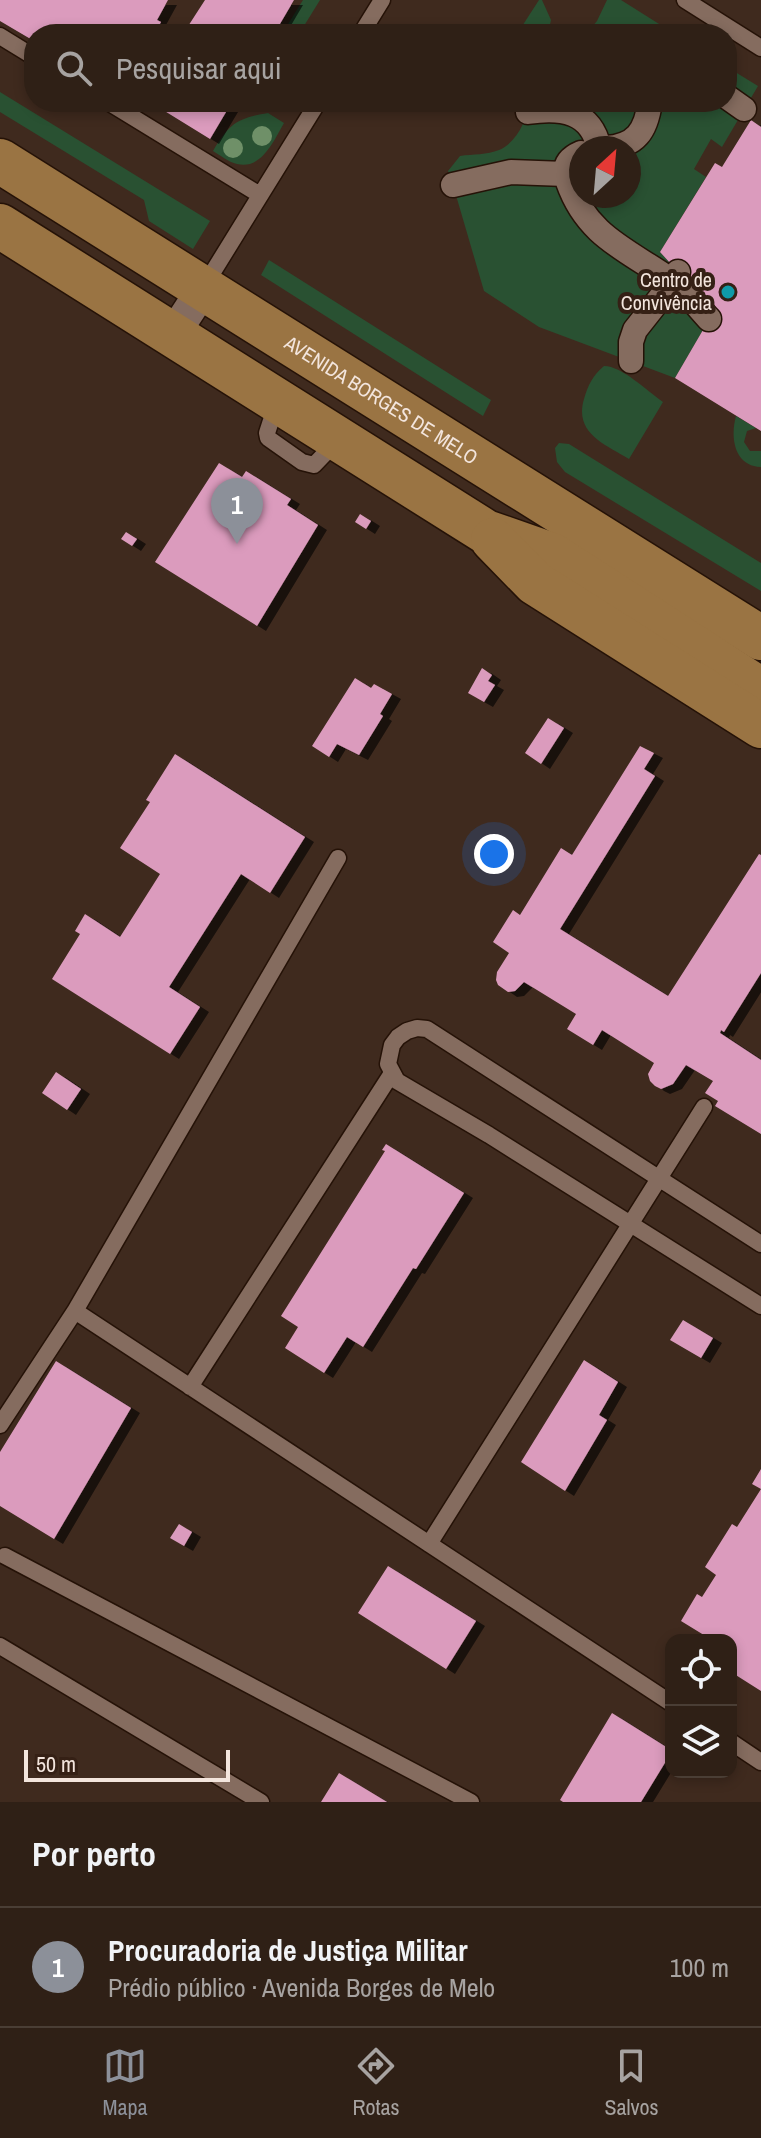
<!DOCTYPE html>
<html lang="pt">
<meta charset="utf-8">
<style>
body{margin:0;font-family:"Archivo Narrow",sans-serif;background:#3b2d23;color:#f1f3f6}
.controls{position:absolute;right:24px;bottom:24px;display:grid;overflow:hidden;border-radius:16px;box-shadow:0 4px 12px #0003}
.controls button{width:72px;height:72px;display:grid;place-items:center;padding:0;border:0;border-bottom:2px solid #4a3e35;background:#2f2016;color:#f1f3f6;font:40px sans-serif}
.compass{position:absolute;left:569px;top:136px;width:72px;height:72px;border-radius:50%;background:#2f2016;box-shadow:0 4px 12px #0003;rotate:26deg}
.scale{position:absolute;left:24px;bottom:20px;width:206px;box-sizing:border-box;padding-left:8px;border:4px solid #f3e5dd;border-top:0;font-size:22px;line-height:28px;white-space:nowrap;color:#f3e5dd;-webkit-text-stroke:6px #352015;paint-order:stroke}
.you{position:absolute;left:494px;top:854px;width:28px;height:28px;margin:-20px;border:6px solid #fff;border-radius:50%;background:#1a73e8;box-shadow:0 0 0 12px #1a73e833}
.badge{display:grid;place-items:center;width:52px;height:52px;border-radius:50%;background:#8c9099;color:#fff;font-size:26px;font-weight:700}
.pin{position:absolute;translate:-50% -66px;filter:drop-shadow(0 2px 4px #0008)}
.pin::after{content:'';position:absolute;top:42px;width:28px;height:24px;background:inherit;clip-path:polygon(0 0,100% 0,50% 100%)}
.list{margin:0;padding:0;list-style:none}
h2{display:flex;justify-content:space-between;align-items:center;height:104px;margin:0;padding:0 32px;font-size:34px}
h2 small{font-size:26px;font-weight:400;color:#a7a3a1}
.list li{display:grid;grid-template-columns:52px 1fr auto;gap:24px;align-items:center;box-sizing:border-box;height:120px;padding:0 32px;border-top:2px solid #4a3e35}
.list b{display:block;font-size:30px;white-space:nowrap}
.list p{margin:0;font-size:26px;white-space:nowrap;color:#a7a3a1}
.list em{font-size:26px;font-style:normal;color:#a7a3a1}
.icon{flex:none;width:44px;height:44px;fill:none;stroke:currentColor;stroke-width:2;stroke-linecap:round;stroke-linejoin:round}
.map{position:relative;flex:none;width:761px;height:1802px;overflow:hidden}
.search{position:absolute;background:#2f2016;box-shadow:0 4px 12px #0003;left:24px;right:24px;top:24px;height:88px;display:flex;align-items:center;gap:20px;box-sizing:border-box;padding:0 28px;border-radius:32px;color:#a7a3a1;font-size:30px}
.sheet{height:224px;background:#2f2016}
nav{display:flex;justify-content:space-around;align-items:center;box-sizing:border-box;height:112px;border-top:2px solid #4a3e35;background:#2f2016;font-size:22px;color:#a7a3a1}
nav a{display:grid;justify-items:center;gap:4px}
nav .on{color:#8c9099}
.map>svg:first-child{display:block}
.green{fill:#295132;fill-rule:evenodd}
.building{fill:#db9bbd;filter:url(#shadow)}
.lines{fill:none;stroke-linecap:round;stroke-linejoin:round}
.service-casing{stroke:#251207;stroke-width:19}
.pedestrian-casing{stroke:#251207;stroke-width:27}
.minor-casing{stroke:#251207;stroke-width:35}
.primary-casing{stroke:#251207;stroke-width:47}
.service{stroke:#856c5f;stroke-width:16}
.pedestrian{stroke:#856c5f;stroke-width:24}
.minor{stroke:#856c5f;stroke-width:32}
.primary{stroke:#9a7443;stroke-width:44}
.tree{fill:#6f9068}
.culture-dot{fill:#0f9aa8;stroke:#352015;stroke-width:3}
.labels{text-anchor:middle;stroke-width:8;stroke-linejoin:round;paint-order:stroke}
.poi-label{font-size:20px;fill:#f3e5dd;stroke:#352015;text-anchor:end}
.street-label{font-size:20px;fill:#f3e5dd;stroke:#352015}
</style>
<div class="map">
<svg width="761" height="1802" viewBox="0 0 761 1802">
<defs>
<filter id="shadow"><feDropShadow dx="9" dy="5" stdDeviation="0" flood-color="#0009"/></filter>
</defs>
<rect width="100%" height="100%" fill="#3f2a1e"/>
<!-- green -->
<path class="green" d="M 303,0 L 320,0 L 299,34 L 282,34 Z
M 539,0 L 542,0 L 551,20 L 548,34 L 517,34 Z
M 607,0 L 621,0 L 675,34 L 586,34 L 597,21 Z
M 727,67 L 758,86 L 722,147 L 711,139 L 694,169 L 706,177 L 660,252 L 714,311 L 675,378 L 539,327 L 484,291 L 453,185 L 448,171 L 460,156 C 473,154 487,155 499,150 C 516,143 528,119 529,102 L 727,102 ZM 581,148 L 629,148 L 629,196 L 581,196 Z
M 0,92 L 210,221 L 193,249 L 149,221 L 144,200 L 0,112 Z
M 268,113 L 284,123 C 274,140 262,170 237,164 C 228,162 220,155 213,151 C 229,124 237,118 268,113 Z
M 269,260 L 491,400 L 483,416 L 261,275 Z
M 604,366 C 622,366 647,391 663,402 L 629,459 C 604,444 574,433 584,399 C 588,385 593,375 604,366 Z
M 736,416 L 756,428 L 747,431 L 744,442 L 750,451 L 761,451 L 761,467 C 734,466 730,437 736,416 Z
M 559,443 L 569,444 L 761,563 L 761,591 L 565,472 L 557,462 L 555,448 Z"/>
<!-- building -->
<path class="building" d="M 0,0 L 168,0 L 157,20 L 161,22 L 154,34 L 34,34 L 34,41 L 0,21 Z
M 205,0 L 294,0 L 274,34 L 183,34 Z
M 150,102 L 232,102 L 210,139 Z
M 751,120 L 761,127 L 761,431 L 675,378 L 714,311 L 660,252 L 715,163 L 722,167 Z
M 219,463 L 242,477 L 246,471 L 291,499 L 287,505 L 318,525 L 257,626 L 155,562 Z
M 360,514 L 371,521 L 366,529 L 355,522 Z
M 126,532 L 137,539 L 132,546 L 121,539 Z
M 482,668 L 492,675 L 488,681 L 495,685 L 484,702 L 468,693 Z
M 355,678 L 371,688 L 374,684 L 392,694 L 380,714 L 383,716 L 359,755 L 337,744 L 329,757 L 312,746 Z
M 548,718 L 564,728 L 541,764 L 525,753 Z
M 640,746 L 654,753 L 644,769 L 655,776 L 560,929 L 668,996 L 759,854 L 761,855 L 761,973 L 724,1032 L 721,1030 L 720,1033 L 761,1060 L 761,1134 L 715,1106 L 718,1101 L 705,1093 L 713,1081 L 686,1065 L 673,1084 L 661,1089 L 655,1086 L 650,1081 L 648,1074 L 654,1063 L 602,1030 L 593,1045 L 567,1029 L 576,1014 L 524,982 L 515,991 L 508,992 L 498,985 L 496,980 L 497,972 L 509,953 L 493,942 L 513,910 L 520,915 L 561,848 L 572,855 Z
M 175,754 L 305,837 L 270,893 L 241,874 L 169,987 L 200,1007 L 170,1054 L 52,979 L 80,934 L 75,931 L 85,914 L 120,937 L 160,874 L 120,848 L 150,802 L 146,800 Z
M 56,1072 L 81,1089 L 67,1110 L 42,1093 Z
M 386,1144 L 464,1193 L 416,1269 L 413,1268 L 363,1347 L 347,1337 L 324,1373 L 285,1348 L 298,1327 L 281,1316 L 385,1151 L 382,1150 Z
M 683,1320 L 713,1338 L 701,1358 L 670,1340 Z
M 584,1360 L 618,1382 L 599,1415 L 607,1420 L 565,1491 L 521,1462 Z
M 56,1361 L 131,1408 L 54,1539 L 0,1506 L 0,1452 Z
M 761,1469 L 761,1691 L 731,1672 L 731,1657 L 733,1653 L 731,1652 L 731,1640 L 712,1640 L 681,1621 L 697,1594 L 702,1597 L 716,1575 L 705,1567 L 732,1524 L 737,1527 L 761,1489 L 752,1484 Z
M 179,1524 L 192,1532 L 184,1546 L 170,1538 Z
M 388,1566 L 476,1621 L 446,1669 L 358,1613 Z
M 612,1713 L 671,1750 L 671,1753 L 641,1802 L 563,1802 L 560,1800 Z
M 339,1773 L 387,1802 L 321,1802 Z"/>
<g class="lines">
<defs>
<path id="service" d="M 685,0 L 761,48
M 361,34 L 382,0
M 0,36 L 34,57
M 108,102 L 260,195
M 203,288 L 318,102
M 277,402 L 267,433 L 268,438 L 302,462 L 314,465 L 337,441
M 761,1244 L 427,1029 L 417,1028 L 407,1031 L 398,1037 L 392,1045 L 388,1064 L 397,1081 L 489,1135 L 761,1306
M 75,1311 L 671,1703
M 190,1387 L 392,1073
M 0,1425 L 75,1311 L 338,858
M 429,1544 L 704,1107
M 5,1556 L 471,1802
M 0,1646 L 261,1802
M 731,1742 L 761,1762"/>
<path id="pedestrian" d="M 727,97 L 744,109
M 528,112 C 562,107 591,111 599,148
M 606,148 C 636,146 646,131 650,102
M 581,153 C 567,159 563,167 568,182 C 587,236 626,249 669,279 C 684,289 697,306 709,319
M 453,185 L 511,172 L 565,174
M 631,361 L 631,342 L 635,330 L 665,292 L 678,272"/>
<path id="minor" d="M 173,335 L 203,289"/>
<g id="primary">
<path id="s1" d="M 0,161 L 761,638"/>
<path d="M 0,226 L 486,532 L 552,555 L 761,690"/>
<path d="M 493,540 L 535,583 L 761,726"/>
</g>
</defs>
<!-- service casing -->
<use href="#service" class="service-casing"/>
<!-- pedestrian casing -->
<use href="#pedestrian" class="pedestrian-casing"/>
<!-- minor casing -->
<use href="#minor" class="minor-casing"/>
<!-- primary casing -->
<use href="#primary" class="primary-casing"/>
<!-- service -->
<use href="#service" class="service"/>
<!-- pedestrian -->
<use href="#pedestrian" class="pedestrian"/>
<!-- minor -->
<use href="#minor" class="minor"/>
<!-- primary -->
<use href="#primary" class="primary"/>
</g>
<!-- trees -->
<g class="tree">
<circle cx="262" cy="136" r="10"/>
<circle cx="233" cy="148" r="10"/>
</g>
<!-- markers -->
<circle class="culture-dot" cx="728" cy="292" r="8"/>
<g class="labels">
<!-- poi labels -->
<g class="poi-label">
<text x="712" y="287">Centro de<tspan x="712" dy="23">Convivência</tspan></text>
</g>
<!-- street labels -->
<g class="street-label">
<text dy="7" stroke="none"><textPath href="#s1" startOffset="450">AVENIDA BORGES DE MELO</textPath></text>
</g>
</g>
</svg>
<div class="controls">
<button><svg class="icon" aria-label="locate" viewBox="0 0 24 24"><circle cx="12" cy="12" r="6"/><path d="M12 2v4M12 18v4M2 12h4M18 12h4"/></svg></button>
<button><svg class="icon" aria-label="layers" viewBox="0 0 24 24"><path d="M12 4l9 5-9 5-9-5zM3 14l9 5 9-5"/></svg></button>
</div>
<svg class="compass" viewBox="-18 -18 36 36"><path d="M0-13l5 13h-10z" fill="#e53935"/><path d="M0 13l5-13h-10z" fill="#a7a3a1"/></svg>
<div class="scale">50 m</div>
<div class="you"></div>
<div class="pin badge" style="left:237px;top:544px">1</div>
<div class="search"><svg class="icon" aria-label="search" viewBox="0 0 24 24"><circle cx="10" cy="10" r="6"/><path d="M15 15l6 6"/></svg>Pesquisar aqui</div>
</div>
<section class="sheet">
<h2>Por perto<small></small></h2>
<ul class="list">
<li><span class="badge">1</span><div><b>Procuradoria de Justiça Militar</b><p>Prédio público · Avenida Borges de Melo</p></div><em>100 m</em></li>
</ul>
</section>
<nav>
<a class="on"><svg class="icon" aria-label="map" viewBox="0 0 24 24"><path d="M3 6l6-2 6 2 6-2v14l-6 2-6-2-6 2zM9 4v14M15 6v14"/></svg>Mapa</a>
<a><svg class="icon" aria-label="directions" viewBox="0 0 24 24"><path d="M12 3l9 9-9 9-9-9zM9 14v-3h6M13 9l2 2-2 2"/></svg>Rotas</a>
<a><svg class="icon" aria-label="saved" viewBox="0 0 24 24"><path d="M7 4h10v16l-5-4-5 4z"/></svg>Salvos</a>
</nav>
